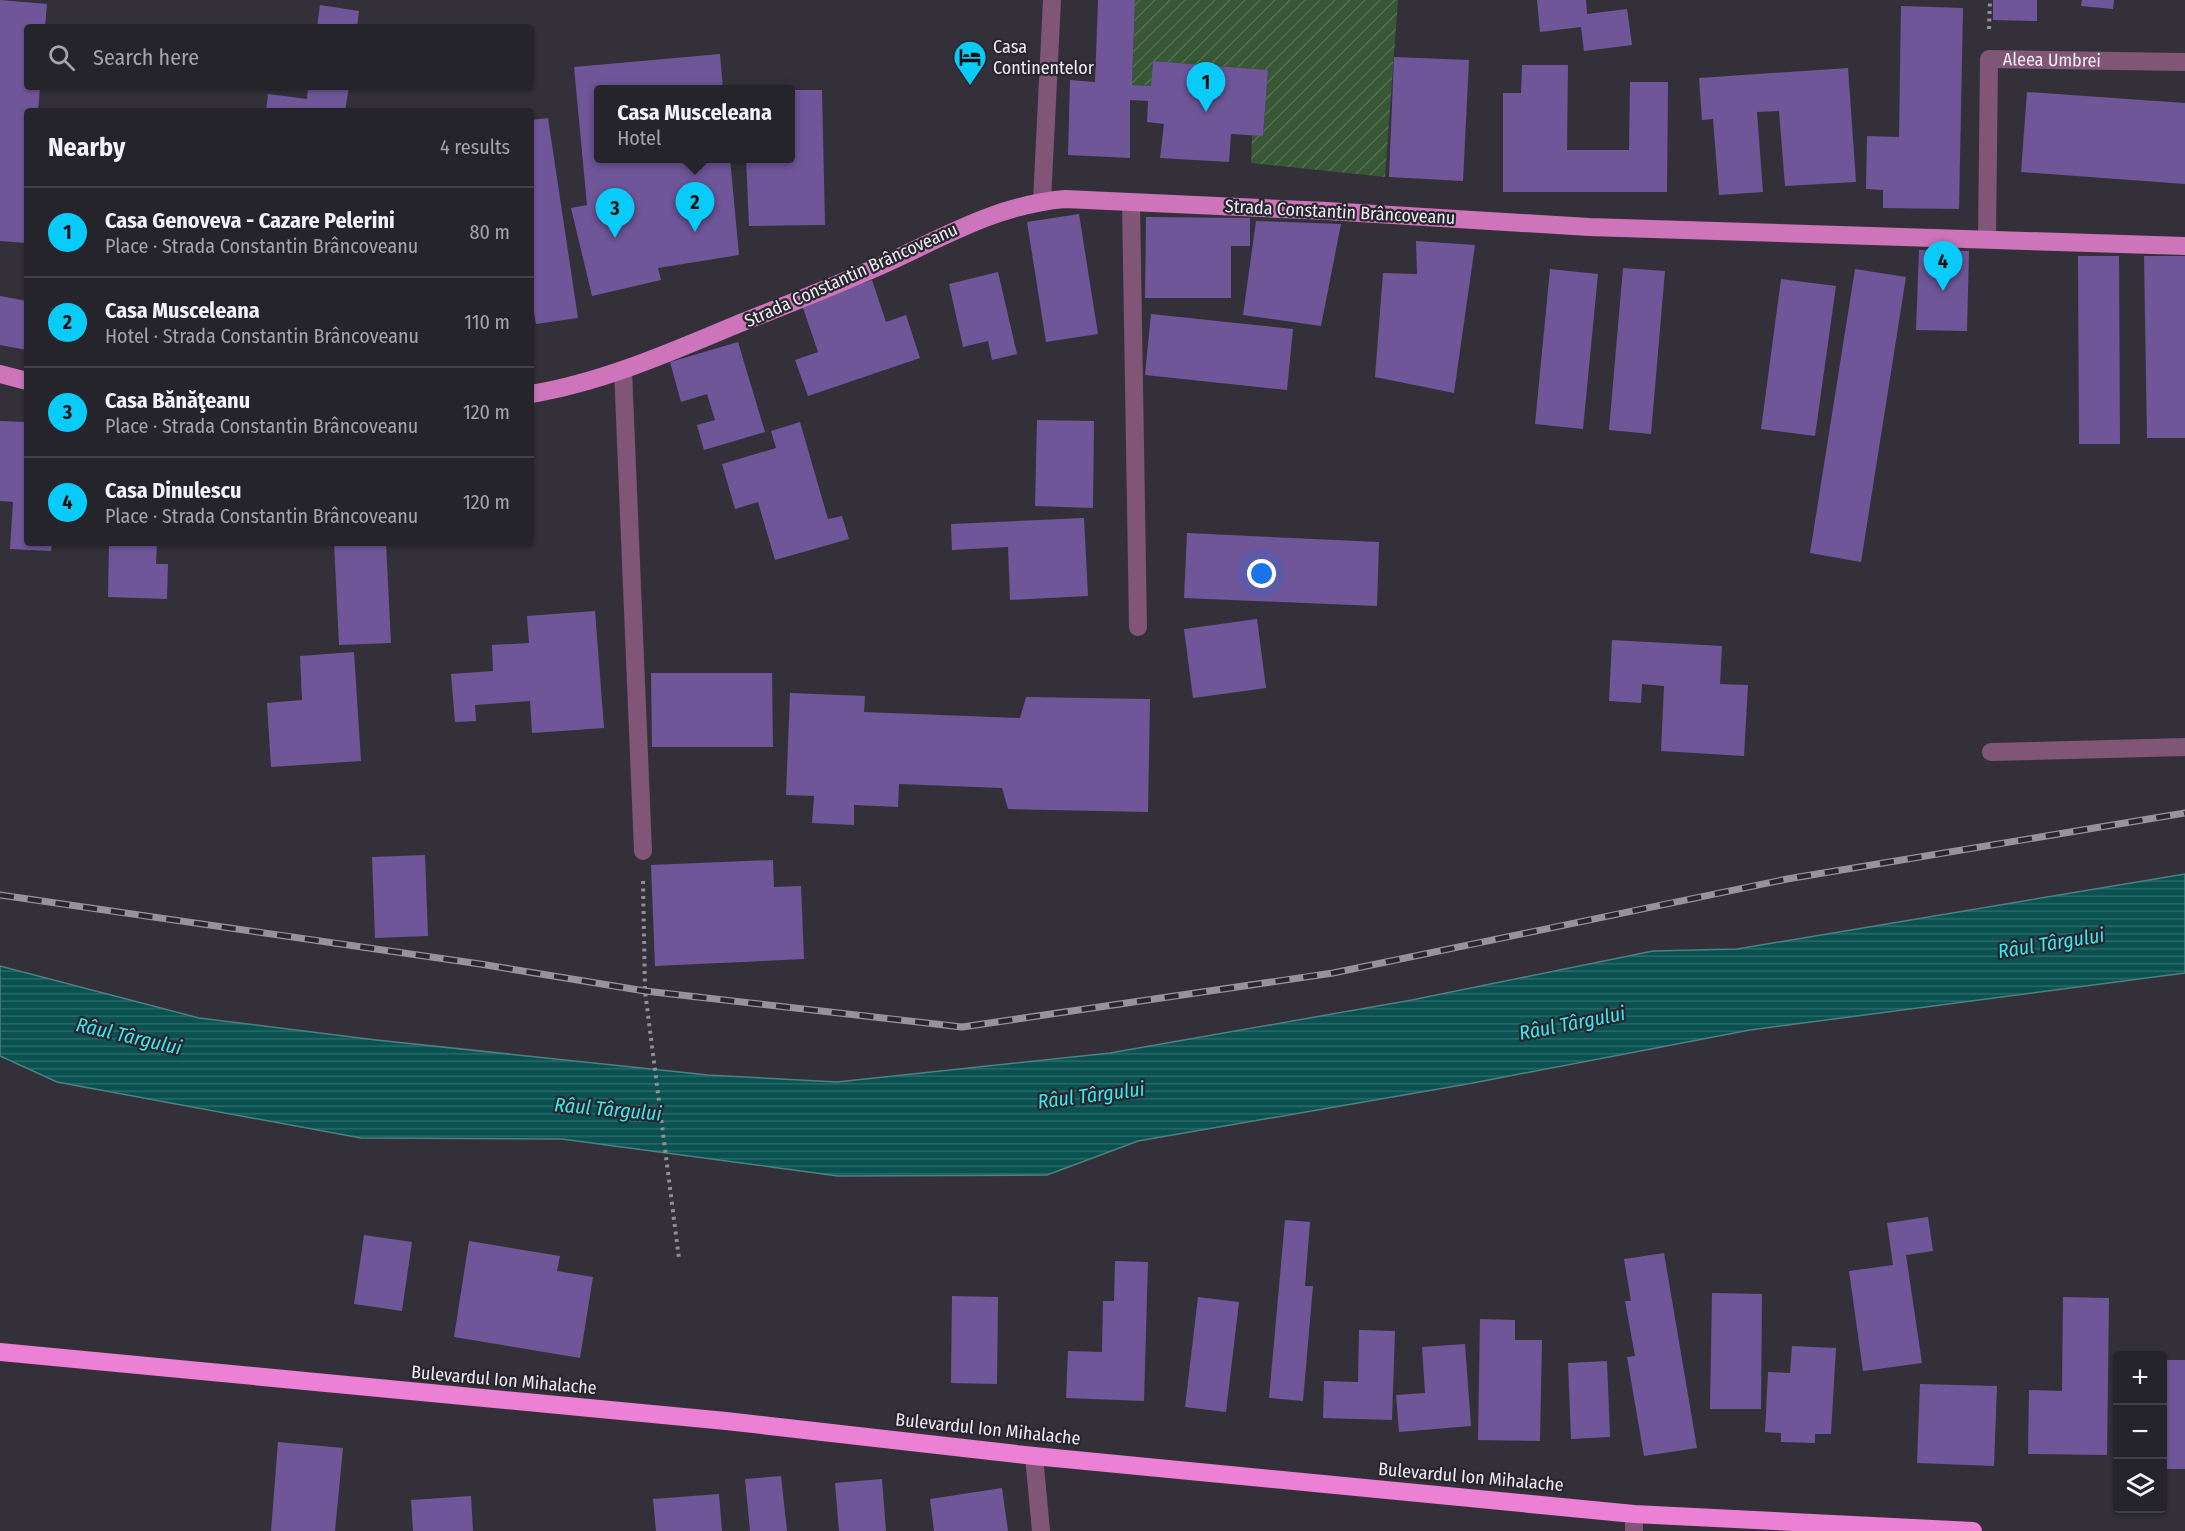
<!DOCTYPE html>
<meta charset="utf-8">
<style>
body{margin:0;font-family:"Fira Sans Condensed",sans-serif;background:#323037;color:#f1f3f6}
.controls{position:absolute;right:18px;bottom:18px;display:grid;overflow:hidden;border-radius:6px;box-shadow:0 2px 4px #0004}
.controls button{width:54px;height:54px;display:grid;place-items:center;padding:0;border:0;border-bottom:2px solid #424147;background:#26242b;color:#f1f3f6;font:30px sans-serif}
.you{position:absolute;left:1262px;top:574px;width:21px;height:21px;margin:-15px;border:4px solid #fff;border-radius:50%;background:#1a73e8;box-shadow:0 0 0 9px #1a73e833}
.badge{display:grid;place-items:center;width:39px;height:39px;border-radius:50%;background:#09cbfa;color:#111;font-size:20px;font-weight:700}
.pin{position:absolute;translate:-50% -50px;filter:drop-shadow(0 2px 3px #0008)}
.pin::after{content:'';position:absolute;top:32px;width:21px;height:18px;background:inherit;clip-path:polygon(0 0,100% 0,50% 100%)}
.popup{position:absolute;left:594px;top:85px;width:201px;height:78px;box-sizing:border-box;display:grid;place-content:center;border-radius:6px;background:#26242b;filter:drop-shadow(0 2px 4px #0005);font-size:20px;white-space:nowrap;color:#a4a4a9}
.popup b{font-size:22px;color:#f1f3f6}
.popup::after{content:'';position:absolute;left:50%;top:100%;margin-left:-12px;border:12px solid transparent;border-top-color:#26242b}
.list{margin:0;padding:0;list-style:none}
h2{display:flex;justify-content:space-between;align-items:center;height:78px;margin:0;padding:0 24px;font-size:26px}
h2 small{font-size:20px;font-weight:400;color:#a4a4a9}
.list li{display:grid;grid-template-columns:39px 1fr auto;gap:18px;align-items:center;box-sizing:border-box;height:90px;padding:0 24px;border-top:2px solid #424147}
.list b{display:block;font-size:22px;white-space:nowrap}
.list p{margin:0;font-size:20px;white-space:nowrap;color:#a4a4a9}
.list em{font-size:20px;font-style:normal;color:#a4a4a9}
.icon{flex:none;width:33px;height:33px;fill:none;stroke:currentColor;stroke-width:2;stroke-linecap:round;stroke-linejoin:round}
.map{position:relative;flex:none;width:2185px;height:1531px;overflow:hidden}
.search{position:absolute;background:#26242b;box-shadow:0 2px 4px #0004;left:24px;top:24px;width:510px;height:66px;display:flex;align-items:center;gap:15px;box-sizing:border-box;padding:0 21px;border-radius:6px;color:#a4a4a9;font-size:22px}
.panel{position:absolute;background:#26242b;box-shadow:0 2px 4px #0004;left:24px;top:108px;width:510px;height:438px;border-radius:6px}
.map>svg:first-child{display:block}
.garden{fill:url(#garden-furrows)}
.water{fill:url(#water-rules);stroke:#4e8081;stroke-width:1.5}
.building{fill:#6f5699}
.lines{fill:none;stroke-linecap:round;stroke-linejoin:round}
.path{stroke:#918e96;stroke-width:4;stroke-dasharray:3 4.5;stroke-linecap:butt}
.minor{stroke:#805576;stroke-width:18}
.major{stroke:#cd74ba;stroke-width:18}
.highway{stroke:#eb80d5;stroke-width:18}
.rail-casing{stroke:#96939b;stroke-width:7}
.rail{stroke:#29262f;stroke-width:4.5;stroke-dasharray:14;stroke-linecap:butt}
.labels{text-anchor:middle;stroke-width:4.5;stroke-linejoin:round;paint-order:stroke}
.poi-label{font-size:18px;fill:#eeecf2;stroke:#29262f;text-anchor:start}
.street-label{font-size:18px;fill:#eeecf2;stroke:#29262f}
.water-label{font-size:20px;font-style:italic;fill:#37ebec;stroke:#29262f}
</style>
<div class="map">
<svg width="2185" height="1531" viewBox="0 0 2185 1531">
<defs>
<pattern id="garden-furrows" width="10" height="10" patternUnits="userSpaceOnUse" patternTransform="scale(1.5)"><rect width="10" height="10" fill="#375735"/><path d="M-1 1l2-2M0 10L10 0M9 11l2-2" fill="none" stroke="#546f53"/></pattern>
<pattern id="water-rules" width="6" height="5" patternUnits="userSpaceOnUse" patternTransform="scale(1.5)"><rect width="6" height="5" fill="#0a5151"/><path d="M0 2.5h6" fill="none" stroke="#2e6a6a"/></pattern>
</defs>
<rect width="100%" height="100%" fill="#333039"/>
<!-- garden -->
<path class="garden" d="M 1135,0 L 1398,0 L 1385,177 L 1251,163 L 1252,135 L 1263,136 L 1268,70 L 1153,61 L 1151,86 L 1132,85 Z"/>
<!-- water -->
<path class="water" d="M 2185,874 L 2185,973 L 1750,1030 L 1473,1083 L 1138,1141 L 1047,1175 L 838,1176 L 562,1139 L 361,1138 L 57,1082 L 0,1056 L 0,966 L 199,1018 L 376,1040 L 708,1075 L 837,1082 L 1110,1053 L 1412,1000 L 1653,951 L 1737,949 Z"/>
<!-- building -->
<path class="building" d="M 0,0 L 47,4 L 45,27 L 27,27 L 27,87 L 40,87 L 38,111 L 27,111 L 27,243 L 0,241 Z
M 1098,0 L 1135,0 L 1132,85 L 1151,86 L 1153,61 L 1268,70 L 1263,136 L 1231,134 L 1229,162 L 1160,158 L 1164,124 L 1147,122 L 1148,101 L 1130,100 L 1130,158 L 1068,155 L 1070,80 L 1095,82 Z
M 1537,0 L 1586,0 L 1587,14 L 1627,9 L 1632,45 L 1584,51 L 1581,27 L 1540,32 Z
M 1993,0 L 2037,0 L 2037,21 L 1993,20 Z
M 2082,0 L 2114,0 L 2113,9 L 2081,6 Z
M 320,5 L 359,11 L 357,27 L 317,27 Z
M 1901,6 L 1963,8 L 1959,209 L 1883,208 L 1883,190 L 1866,189 L 1867,136 L 1899,137 Z
M 720,54 L 723,89 L 599,89 L 599,158 L 730,158 L 739,255 L 658,268 L 661,280 L 592,296 L 571,208 L 587,205 L 574,67 Z
M 1394,57 L 1469,60 L 1463,181 L 1389,177 Z
M 1522,65 L 1568,65 L 1567,150 L 1629,150 L 1630,82 L 1668,82 L 1667,192 L 1503,192 L 1503,93 L 1521,93 Z
M 1848,68 L 1856,182 L 1785,186 L 1779,111 L 1757,112 L 1763,192 L 1719,195 L 1713,119 L 1702,120 L 1699,78 Z
M 308,87 L 349,87 L 345,111 L 266,111 L 268,94 L 307,99 Z
M 791,90 L 822,90 L 825,225 L 749,226 L 746,158 L 791,158 Z
M 2027,92 L 2185,103 L 2185,184 L 2021,172 Z
M 548,118 L 578,318 L 536,324 L 531,295 L 531,120 Z
M 1079,214 L 1098,334 L 1046,342 L 1027,222 Z
M 1146,217 L 1250,218 L 1250,246 L 1231,246 L 1231,298 L 1145,298 Z
M 1256,221 L 1341,224 L 1321,326 L 1243,315 Z
M 1416,241 L 1475,245 L 1454,393 L 1375,377 L 1383,273 L 1417,274 Z
M 1919,250 L 1969,251 L 1967,331 L 1916,330 Z
M 2078,256 L 2119,256 L 2120,444 L 2079,444 Z
M 2144,256 L 2185,256 L 2185,438 L 2147,438 Z
M 1623,268 L 1665,271 L 1651,434 L 1609,430 Z
M 1550,269 L 1598,274 L 1583,429 L 1535,424 Z
M 1855,269 L 1906,277 L 1861,562 L 1810,553 Z
M 998,272 L 1017,354 L 992,360 L 988,341 L 963,347 L 949,284 Z
M 1781,279 L 1836,286 L 1815,436 L 1761,429 Z
M 872,280 L 886,322 L 906,315 L 920,358 L 808,396 L 795,360 L 818,352 L 802,305 Z
M 0,296 L 27,301 L 27,350 L 0,345 Z
M 1151,314 L 1293,329 L 1287,390 L 1145,375 Z
M 738,342 L 765,432 L 704,450 L 697,425 L 715,420 L 707,394 L 681,402 L 670,362 Z
M 1037,420 L 1094,421 L 1093,508 L 1035,506 Z
M 0,421 L 27,422 L 27,543 L 52,543 L 51,551 L 10,549 L 13,502 L 0,501 Z
M 800,422 L 828,519 L 842,516 L 849,539 L 775,560 L 758,502 L 735,509 L 722,464 L 776,448 L 771,431 Z
M 1084,518 L 1088,596 L 1010,600 L 1008,547 L 952,550 L 951,524 Z
M 1187,533 L 1379,542 L 1377,606 L 1184,598 Z
M 109,543 L 157,543 L 156,564 L 168,564 L 167,599 L 108,597 Z
M 334,543 L 386,543 L 391,643 L 339,645 Z
M 595,611 L 604,728 L 532,733 L 530,701 L 475,705 L 476,721 L 455,722 L 451,674 L 493,671 L 492,645 L 529,643 L 527,616 Z
M 1257,619 L 1266,688 L 1193,698 L 1184,629 Z
M 1612,640 L 1722,646 L 1720,684 L 1748,685 L 1744,756 L 1661,751 L 1664,686 L 1642,684 L 1641,703 L 1609,701 Z
M 354,652 L 361,761 L 271,767 L 267,703 L 302,700 L 300,656 Z
M 651,673 L 772,673 L 773,747 L 652,747 Z
M 790,693 L 865,696 L 864,712 L 1020,718 L 1026,697 L 1150,699 L 1148,812 L 1008,809 L 1002,788 L 899,784 L 898,807 L 854,805 L 854,825 L 812,823 L 814,796 L 786,795 Z
M 425,855 L 428,936 L 375,938 L 372,857 Z
M 773,860 L 774,887 L 801,886 L 804,959 L 655,966 L 651,865 Z
M 1928,1217 L 1933,1251 L 1906,1255 L 1922,1363 L 1863,1371 L 1849,1271 L 1893,1265 L 1887,1223 Z
M 1285,1220 L 1310,1222 L 1305,1286 L 1313,1286 L 1303,1401 L 1269,1398 Z
M 364,1235 L 412,1242 L 402,1311 L 354,1304 Z
M 469,1241 L 560,1256 L 557,1271 L 593,1277 L 580,1358 L 454,1337 Z
M 1664,1253 L 1697,1448 L 1644,1456 L 1627,1357 L 1635,1356 L 1625,1301 L 1631,1301 L 1624,1259 Z
M 1115,1261 L 1148,1262 L 1144,1401 L 1066,1398 L 1068,1351 L 1102,1352 L 1103,1301 L 1114,1301 Z
M 1712,1293 L 1762,1294 L 1761,1409 L 1710,1409 Z
M 952,1296 L 998,1297 L 997,1384 L 951,1383 Z
M 1198,1297 L 1239,1302 L 1226,1412 L 1185,1407 Z
M 2063,1297 L 2109,1298 L 2107,1455 L 2028,1454 L 2029,1390 L 2062,1391 Z
M 1480,1319 L 1515,1320 L 1515,1340 L 1542,1340 L 1540,1441 L 1478,1440 Z
M 1359,1330 L 1395,1331 L 1392,1420 L 1323,1418 L 1324,1381 L 1358,1382 Z
M 1465,1344 L 1471,1426 L 1399,1432 L 1396,1395 L 1425,1393 L 1422,1347 Z
M 1792,1346 L 1836,1348 L 1831,1434 L 1815,1434 L 1815,1443 L 1781,1442 L 1781,1433 L 1765,1432 L 1768,1372 L 1790,1373 Z
M 2162,1360 L 2185,1360 L 2185,1469 L 2162,1469 Z
M 1607,1361 L 1610,1437 L 1571,1439 L 1568,1363 Z
M 1920,1384 L 1997,1386 L 1994,1466 L 1917,1463 Z
M 278,1442 L 343,1448 L 335,1531 L 271,1531 Z
M 781,1476 L 787,1531 L 750,1531 L 745,1479 Z
M 882,1479 L 886,1531 L 839,1531 L 835,1483 Z
M 1002,1488 L 1008,1531 L 934,1531 L 930,1499 Z
M 719,1494 L 722,1531 L 656,1531 L 653,1499 Z
M 471,1496 L 473,1531 L 413,1531 L 411,1500 Z"/>
<g class="lines">
<!-- path -->
<path class="path" d="M 1989,29 L 1990,0
M 643,881 L 645,991 L 679,1259"/>
<!-- minor -->
<g class="minor">
<path d="M 1042,201 L 1052,0"/>
<path d="M 1131,202 L 1138,627"/>
<path id="s1" d="M 1987,238 L 1989,59 L 2185,62"/>
<path d="M 623,370 L 643,851"/>
<path d="M 1991,752 L 2185,747"/>
<path d="M 1034,1456 L 1041,1531"/>
<path d="M 1634,1531 L 1634,1514"/>
</g>
<!-- major -->
<path class="major" d="M 0,374 L 27,381
M 531,394 C 603,382 671,352 738,324 C 786,305 835,286 882,265 C 944,237 996,205 1065,199 L 1327,211 L 1589,227 L 2185,246"/>
<!-- highway -->
<path class="highway" d="M 0,1352 L 726,1421 L 1034,1456 L 1634,1514 L 1973,1531"/>
<defs>
<path id="rail" d="M 0,895 L 480,964 L 645,991 L 962,1027 L 1333,973 L 1787,879 L 2185,813"/>
</defs>
<!-- rail casing -->
<use href="#rail" class="rail-casing"/>
<!-- rail -->
<use href="#rail" class="rail"/>
</g>
<!-- icons -->
<defs>
<symbol id="hotel-pin" viewBox="-11 -11 22 30"><path d="M0 17L-7.5 6A9.5 9.5 0 1 1 7.5 6Z" fill="#09cbfa" stroke="#29262f"/><path d="M-6-4.5h1.5V1H6V5H4.5V3h-9V5H-6ZM-4 0a1.8 1.8 0 1 1 3.6 0ZM.5 0V-2.5h3Q6-2.5 6 0Z" fill="#111"/></symbol>
</defs>
<g fill-rule="evenodd">
<use href="#hotel-pin" x="951" y="38" width="38" height="52"/>
</g>
<g class="labels">
<!-- poi labels -->
<g class="poi-label">
<text x="993" y="53">Casa<tspan x="993" dy="21">Continentelor</tspan></text>
</g>
<!-- street labels -->
<g class="street-label">
<text dy="6" stroke="none"><textPath href="#s1" startOffset="242">Aleea Umbrei</textPath></text>
<text transform="translate(1340 212) rotate(3)" y="6">Strada Constantin Brâncoveanu</text>
<text transform="translate(851 275) rotate(-24)" y="6">Strada Constantin Brâncoveanu</text>
<text transform="translate(504 1380) rotate(5)" y="6">Bulevardul Ion Mihalache</text>
<text transform="translate(988 1429) rotate(6)" y="6">Bulevardul Ion Mihalache</text>
<text transform="translate(1471 1477) rotate(5)" y="6">Bulevardul Ion Mihalache</text>
</g>
<!-- water labels -->
<g class="water-label">
<text transform="translate(2051 943) rotate(-9)" y="7">Râul Târgului</text>
<text transform="translate(1572 1023) rotate(-11)" y="7">Râul Târgului</text>
<text transform="translate(129 1036) rotate(13)" y="7">Râul Târgului</text>
<text transform="translate(1091 1095) rotate(-7)" y="7">Râul Târgului</text>
<text transform="translate(608 1109) rotate(5)" y="7">Râul Târgului</text>
</g>
</g>
</svg>
<div class="controls">
<button>+</button>
<button>−</button>
<button><svg class="icon" aria-label="layers" viewBox="0 0 24 24"><path d="M12 4l9 5-9 5-9-5zM3 14l9 5 9-5"/></svg></button>
</div>
<div class="you"></div>
<div class="pin badge" style="left:1206px;top:112px">1</div>
<div class="pin badge" style="left:695px;top:232px">2</div>
<div class="popup"><b>Casa Musceleana</b>Hotel</div>
<div class="pin badge" style="left:615px;top:238px">3</div>
<div class="pin badge" style="left:1943px;top:291px">4</div>
<div class="search"><svg class="icon" aria-label="search" viewBox="0 0 24 24"><circle cx="10" cy="10" r="6"/><path d="M15 15l6 6"/></svg>Search here</div>
<section class="panel">
<h2>Nearby<small>4 results</small></h2>
<ul class="list">
<li><span class="badge">1</span><div><b>Casa Genoveva - Cazare Pelerini</b><p>Place · Strada Constantin Brâncoveanu</p></div><em>80 m</em></li>
<li><span class="badge">2</span><div><b>Casa Musceleana</b><p>Hotel · Strada Constantin Brâncoveanu</p></div><em>110 m</em></li>
<li><span class="badge">3</span><div><b>Casa Bănăţeanu</b><p>Place · Strada Constantin Brâncoveanu</p></div><em>120 m</em></li>
<li><span class="badge">4</span><div><b>Casa Dinulescu</b><p>Place · Strada Constantin Brâncoveanu</p></div><em>120 m</em></li>
</ul>
</section>
</div>
